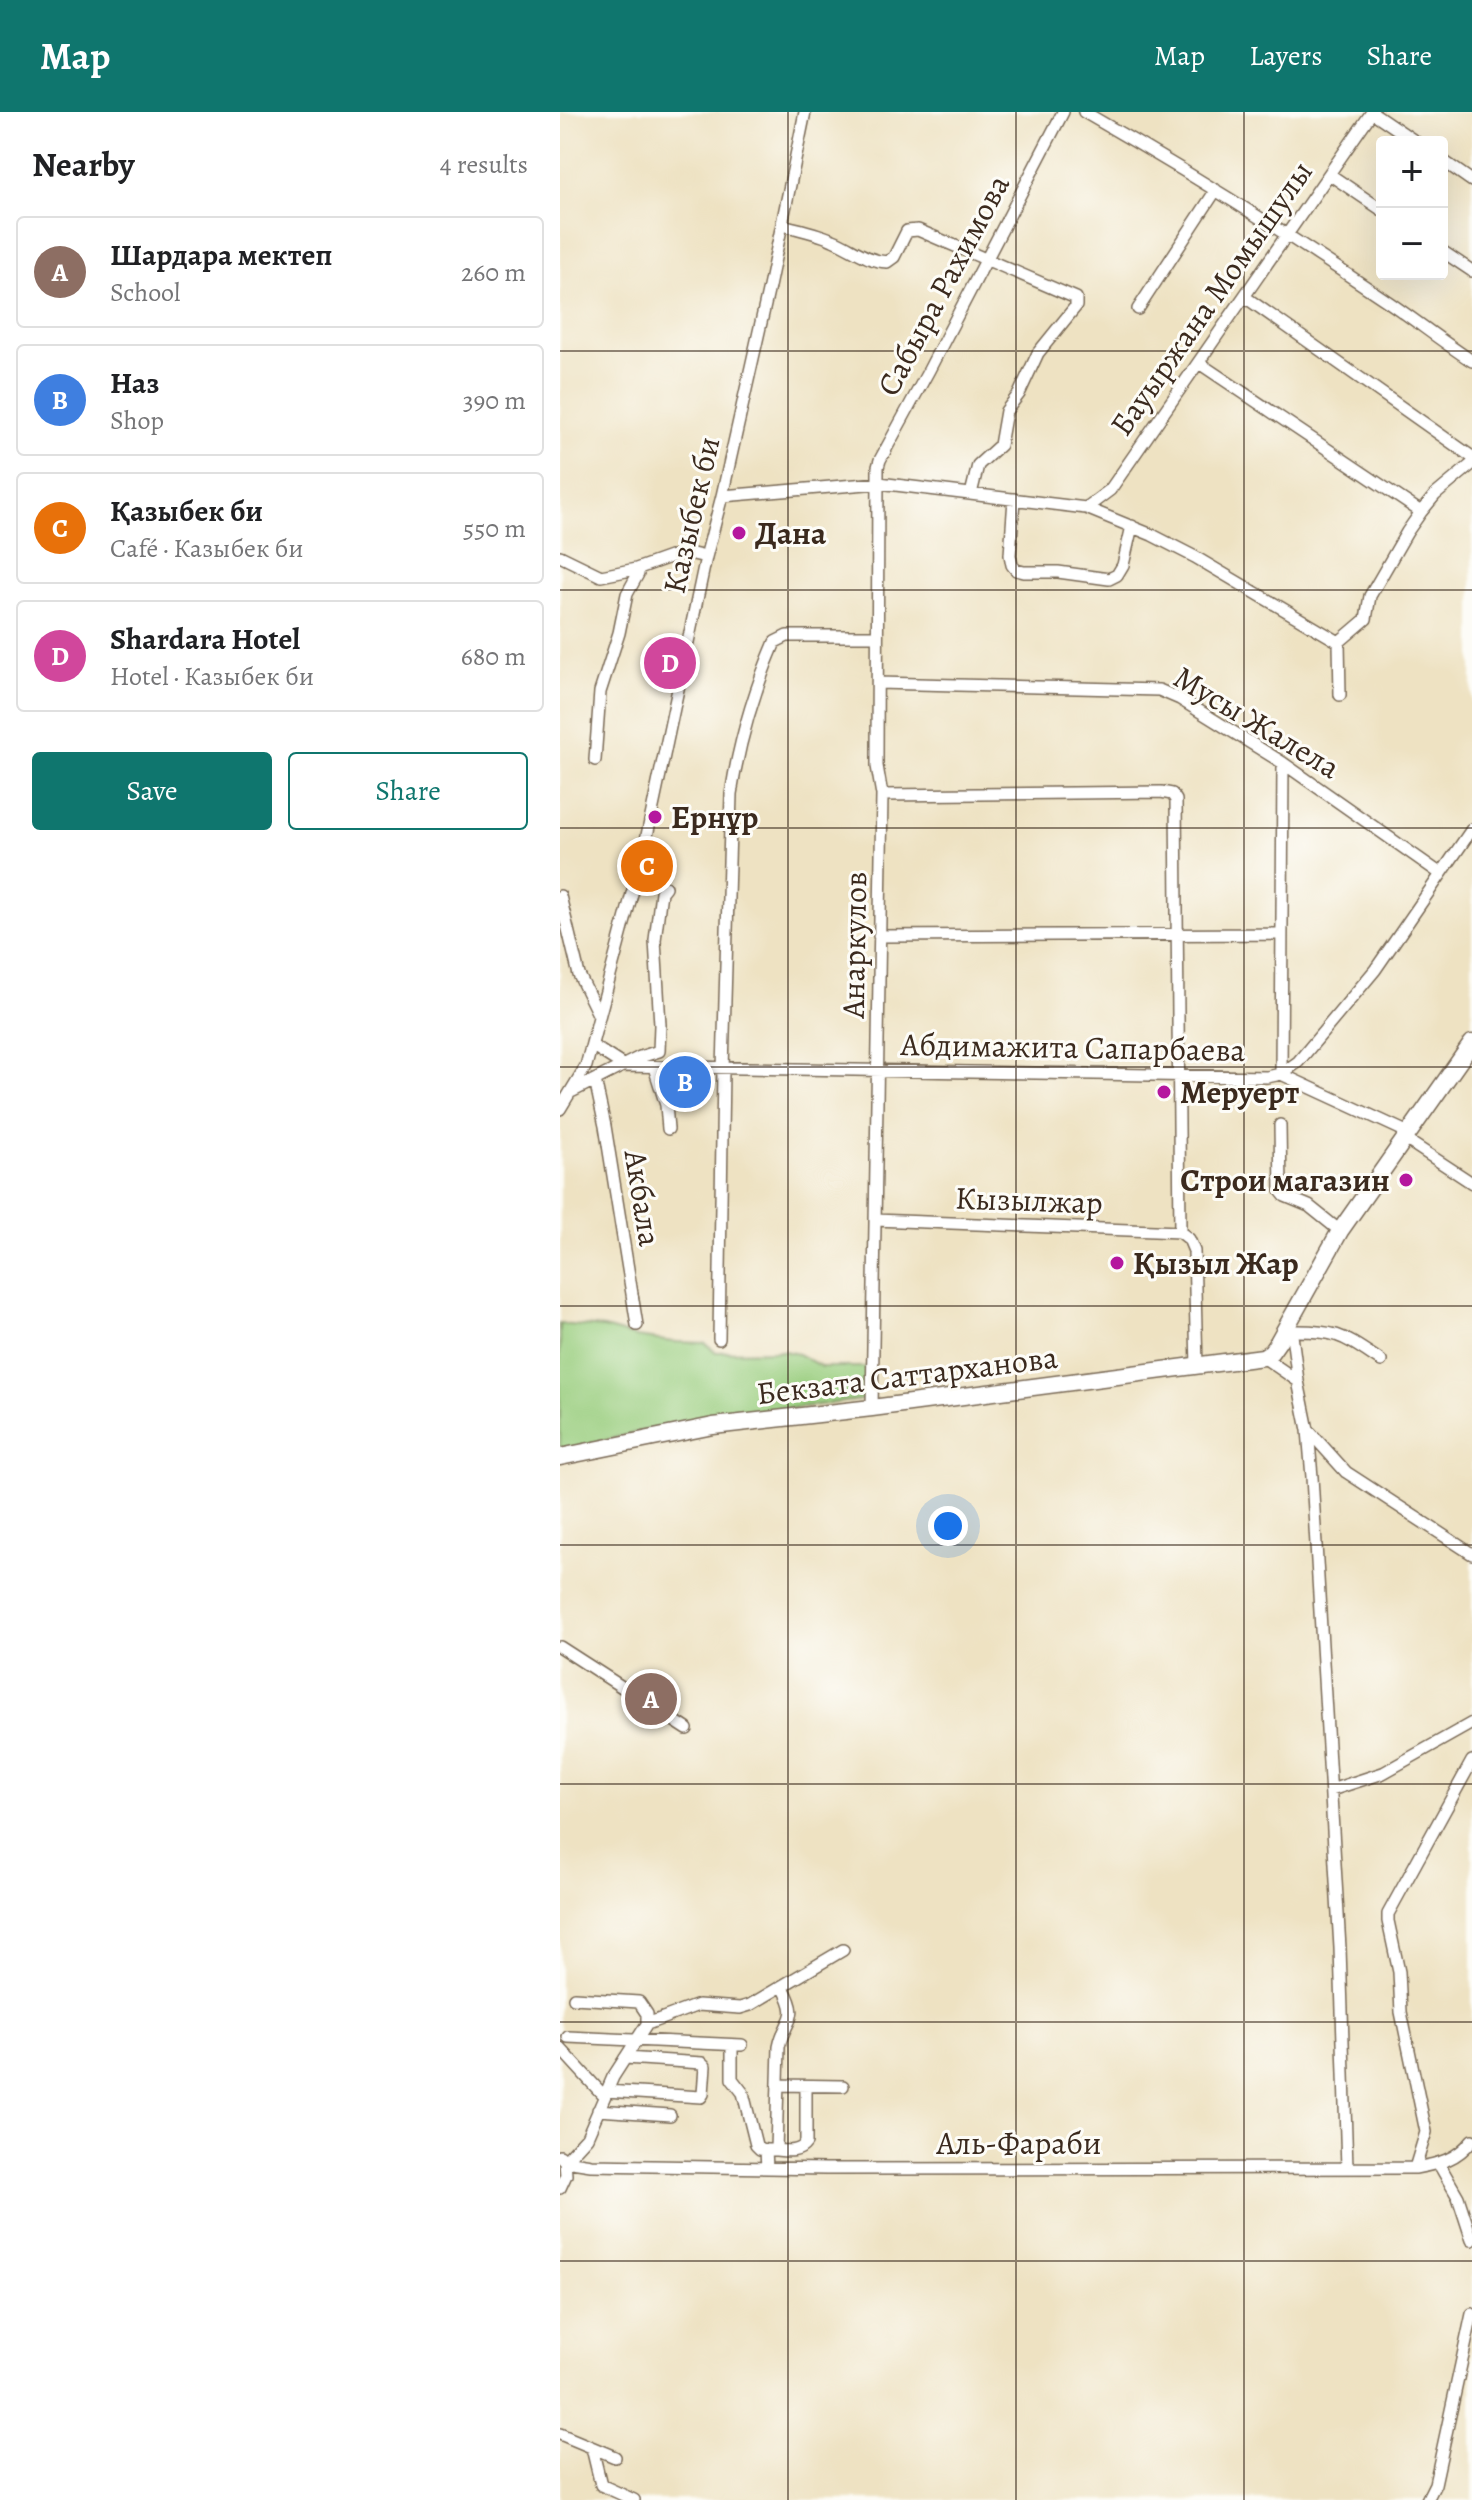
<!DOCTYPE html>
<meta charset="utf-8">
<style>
body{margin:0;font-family:Alegreya,serif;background:#f6f6f6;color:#202124}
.controls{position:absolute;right:24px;top:24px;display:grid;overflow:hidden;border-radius:8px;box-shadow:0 8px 32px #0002}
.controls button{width:72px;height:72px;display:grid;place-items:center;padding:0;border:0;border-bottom:2px solid #e0e0e0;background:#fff;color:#202124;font:40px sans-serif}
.you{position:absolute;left:388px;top:1414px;width:28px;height:28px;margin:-20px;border:6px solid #fff;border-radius:50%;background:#1a73e8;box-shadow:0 0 0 12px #1a73e833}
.badge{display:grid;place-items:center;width:52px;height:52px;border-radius:50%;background:#0f766e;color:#fff;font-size:26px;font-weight:700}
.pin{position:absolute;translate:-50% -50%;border:4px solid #fff;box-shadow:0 2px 8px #0006}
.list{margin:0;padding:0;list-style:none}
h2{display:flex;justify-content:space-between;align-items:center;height:104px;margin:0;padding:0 32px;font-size:34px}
h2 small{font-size:26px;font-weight:400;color:#757577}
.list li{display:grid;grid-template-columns:52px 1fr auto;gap:24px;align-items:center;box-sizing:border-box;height:112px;margin:0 16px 16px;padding:0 16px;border:2px solid #e0e0e0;border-radius:8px}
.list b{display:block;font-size:30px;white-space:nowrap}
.list p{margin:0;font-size:26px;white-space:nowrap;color:#757577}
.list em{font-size:26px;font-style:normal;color:#757577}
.actions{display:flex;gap:16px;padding:24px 32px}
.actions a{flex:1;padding:18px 0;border:2px solid #0f766e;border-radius:8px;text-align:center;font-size:28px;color:#0f766e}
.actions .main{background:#0f766e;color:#fff}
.map{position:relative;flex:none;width:912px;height:2388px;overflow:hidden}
header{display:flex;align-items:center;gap:48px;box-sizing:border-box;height:112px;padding:0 40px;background:#0f766e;color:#fff}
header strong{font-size:38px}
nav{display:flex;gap:44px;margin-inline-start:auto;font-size:28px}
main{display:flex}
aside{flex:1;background:#fff}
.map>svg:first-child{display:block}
.green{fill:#9ace7f;stroke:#6a7c4e;stroke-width:2}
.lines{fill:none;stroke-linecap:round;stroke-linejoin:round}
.street-casing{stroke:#7a6a57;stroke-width:14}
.secondary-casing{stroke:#7a6a57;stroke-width:19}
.street{stroke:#fff;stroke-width:11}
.secondary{stroke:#fff;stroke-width:16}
.grid{fill:none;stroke:#3b2a1e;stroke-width:2;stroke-opacity:0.55}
.poi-dot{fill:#b5179e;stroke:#fdfcf7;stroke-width:3}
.labels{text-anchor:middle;stroke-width:6;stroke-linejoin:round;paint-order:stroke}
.street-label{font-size:32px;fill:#3b2a1e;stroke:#fdfcf7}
.poi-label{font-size:32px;font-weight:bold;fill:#3b2a1e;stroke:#fdfcf7;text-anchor:start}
</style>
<header>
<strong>Map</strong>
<nav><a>Map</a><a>Layers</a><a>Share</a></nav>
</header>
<main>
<aside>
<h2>Nearby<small>4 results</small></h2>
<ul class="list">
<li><span class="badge" style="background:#8d6e63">A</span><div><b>Шардара мектеп</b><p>School</p></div><em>260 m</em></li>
<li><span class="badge" style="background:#3f7fe0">B</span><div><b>Наз</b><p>Shop</p></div><em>390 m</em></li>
<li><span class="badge" style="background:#e8710a">C</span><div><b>Қазыбек би</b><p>Café · Казыбек би</p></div><em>550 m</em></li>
<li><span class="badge" style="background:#d1479c">D</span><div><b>Shardara Hotel</b><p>Hotel · Казыбек би</p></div><em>680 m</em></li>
</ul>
<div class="actions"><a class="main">Save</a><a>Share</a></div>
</aside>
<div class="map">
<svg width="912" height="2388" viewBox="0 0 912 2388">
<rect width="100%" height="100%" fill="#fdfcf7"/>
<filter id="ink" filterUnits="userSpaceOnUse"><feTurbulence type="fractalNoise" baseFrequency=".0125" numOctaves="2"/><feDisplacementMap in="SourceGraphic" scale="16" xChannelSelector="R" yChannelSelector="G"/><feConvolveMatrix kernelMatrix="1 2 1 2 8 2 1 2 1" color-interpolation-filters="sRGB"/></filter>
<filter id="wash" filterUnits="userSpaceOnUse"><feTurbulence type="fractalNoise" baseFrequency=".006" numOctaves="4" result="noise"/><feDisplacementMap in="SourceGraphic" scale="32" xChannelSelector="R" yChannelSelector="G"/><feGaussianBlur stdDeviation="1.8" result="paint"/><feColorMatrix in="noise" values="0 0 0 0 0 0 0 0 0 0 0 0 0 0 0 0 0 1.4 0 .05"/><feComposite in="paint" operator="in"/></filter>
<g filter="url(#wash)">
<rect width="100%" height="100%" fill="#eee2c2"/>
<!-- green -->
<path class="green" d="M 0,1212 L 44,1216 L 76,1225 L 113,1230 L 145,1231 L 156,1240 L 224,1239 L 238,1242 L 262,1255 L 306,1255 L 308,1287 L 176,1303 L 86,1318 L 0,1340 Z"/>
</g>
<g filter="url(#ink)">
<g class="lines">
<defs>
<path id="street" d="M 524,0 C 627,59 728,122 827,189 C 855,208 883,230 912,249
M 812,0 L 856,30
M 882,48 L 912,69
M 769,62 L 822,98
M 222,113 C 239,117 257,121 273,128 C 291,135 306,149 327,150 L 334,145 L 347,119 L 358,118 L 516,186 L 516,194 L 478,241 L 459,282 L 446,299 L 440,333 L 418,353 L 411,382
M 882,139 L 912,159
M 685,185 L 912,345
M 578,197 L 656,78
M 639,251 L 861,400
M 162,384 L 319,371 L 526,396 L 592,423 L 635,445 L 779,530
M 454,387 L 450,443 L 452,453 L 456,458 L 464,460 L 498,460 L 549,467 L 557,463 L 563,453 L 572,414
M 526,396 L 550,378 L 812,0
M 0,444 L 41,464 L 76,457 L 124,440 L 146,445
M 779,530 L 806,507 L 810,484 L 847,420 L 861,400 L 875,383 L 912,352
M 779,530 L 780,583
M 318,571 L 599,578 L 620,587 L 723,651 L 881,762
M 35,648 L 40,580 L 59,521 L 67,482 L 78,462 L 76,457
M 322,683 L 601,680 L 612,682 L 616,688 L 620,1120
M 0,784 L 19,863 L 39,904
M 319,824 L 720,822
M 33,934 L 64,954
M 64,954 L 707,965 L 721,962 L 738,950 L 815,858 L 912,717
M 94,955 L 106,993 L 108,1017
M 721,962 L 723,651
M 721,962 L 849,1021
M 35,968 L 45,1014 L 77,1213
M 13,979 L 80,945 L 99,939 L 100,913 L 95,828 L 101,780 L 105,775
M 0,997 L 26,954 L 85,733 L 146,445 L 162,384 L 209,175 L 245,0
M 720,1013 L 721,1079 L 725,1084 L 749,1094 L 780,1119
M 845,1027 L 912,1071
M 315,1108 L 620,1120
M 620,1120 L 629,1127 L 634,1139 L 637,1255
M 730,1208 L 738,1269 L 748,1318 L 752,1365 L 780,1836 L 787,2056
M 731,1219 C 778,1218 783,1224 821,1249
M 159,1227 L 163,957 L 171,682 C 179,630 194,579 215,530 L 227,524 L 317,524
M 703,1245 L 738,1269
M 312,1296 L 322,683 L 317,654 L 318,355 L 320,348 L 369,258 L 503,0
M 748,1318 L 786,1360 L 912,1442
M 0,1535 L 127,1617
M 771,1678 L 823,1661 L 912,1611
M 87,1912 L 138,1893 L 180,1896 L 190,1893 L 283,1838
M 8,1925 L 182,1933
M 172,1933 L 172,1967 L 183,1981 L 196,2033 L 200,2037 L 206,2038
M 0,1936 L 44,1984
M 218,1973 L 283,1974
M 46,1979 L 141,1985 L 143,1982 L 145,1954 L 142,1951 L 65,1946
M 38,1998 L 110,2003
M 216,2038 C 227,2039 239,2041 246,2031 L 246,1974
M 0,2044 L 5,2049 L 31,2053 L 266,2057 L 855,2056 C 878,2052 897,2048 912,2028
M 5,2049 L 27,2025 L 53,1965 L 87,1912 L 87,1902 L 79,1890 L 14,1886
M 879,2052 L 898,2085 L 912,2128
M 207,2056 L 206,2038 L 216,2038 L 219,1935 C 225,1904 242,1910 223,1875
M 855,2056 L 866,2020 L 841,1900 L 839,1860 L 828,1809 L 828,1802 L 912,1649
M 0,2076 L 6,2063 L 5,2049
M 0,2322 L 55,2345
M 32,2336 L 41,2373 L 74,2388
M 867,2388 L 875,2372 L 912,2202"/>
<path id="secondary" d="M 0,1345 L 153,1314 L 312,1296 L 703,1245 L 711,1240 L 718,1230 L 780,1119 L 912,931"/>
</defs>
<!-- street casing -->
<use href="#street" class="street-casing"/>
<!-- secondary casing -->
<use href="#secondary" class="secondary-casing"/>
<!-- street -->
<use href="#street" class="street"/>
<!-- secondary -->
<use href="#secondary" class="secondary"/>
</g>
</g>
<!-- grid -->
<path class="grid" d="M 228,0 L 228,2388M 456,0 L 456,2388M 684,0 L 684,2388M 0,239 L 912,239M 0,478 L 912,478M 0,716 L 912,716M 0,955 L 912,955M 0,1194 L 912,1194M 0,1433 L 912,1433M 0,1672 L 912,1672M 0,1910 L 912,1910M 0,2149 L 912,2149"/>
<!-- markers -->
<g class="poi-dot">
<circle cx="179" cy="421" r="8"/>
<circle cx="95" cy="705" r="8"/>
<circle cx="604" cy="980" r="8"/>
<circle cx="846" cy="1068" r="8"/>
<circle cx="557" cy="1151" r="8"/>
</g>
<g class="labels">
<!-- street labels -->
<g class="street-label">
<text transform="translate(383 173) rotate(-62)" y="11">Сабыра Рахимова</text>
<text transform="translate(651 186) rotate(-55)" y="11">Бауыржана Момышулы</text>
<text transform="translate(131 403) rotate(-77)" y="11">Казыбек би</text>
<text transform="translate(697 610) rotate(31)" y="11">Мусы Жалела</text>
<text transform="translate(294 833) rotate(-89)" y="11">Анаркулов</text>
<text transform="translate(513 935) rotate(1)" y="11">Абдимажита Сапарбаева</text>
<text transform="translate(83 1086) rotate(81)" y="11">Акбала</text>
<text transform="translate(469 1088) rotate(2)" y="11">Кызылжар</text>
<text transform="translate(347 1263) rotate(-7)" y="11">Бекзата Саттарханова</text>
<text x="459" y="2042">Аль-Фараби</text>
</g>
<!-- poi labels -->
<g class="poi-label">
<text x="195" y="432">Дана</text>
<text x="111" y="716">Ернұр</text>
<text x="620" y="991">Меруерт</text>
<text x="830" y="1079" text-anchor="end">Строи магазин</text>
<text x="573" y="1162">Қызыл Жар</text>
</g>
</g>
</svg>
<div class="controls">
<button>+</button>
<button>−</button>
</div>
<div class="you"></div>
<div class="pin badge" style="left:91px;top:1587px;background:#8d6e63">A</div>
<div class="pin badge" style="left:125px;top:970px;background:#3f7fe0">B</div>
<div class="pin badge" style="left:87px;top:754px;background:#e8710a">C</div>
<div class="pin badge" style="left:110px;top:551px;background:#d1479c">D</div>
</div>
</main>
